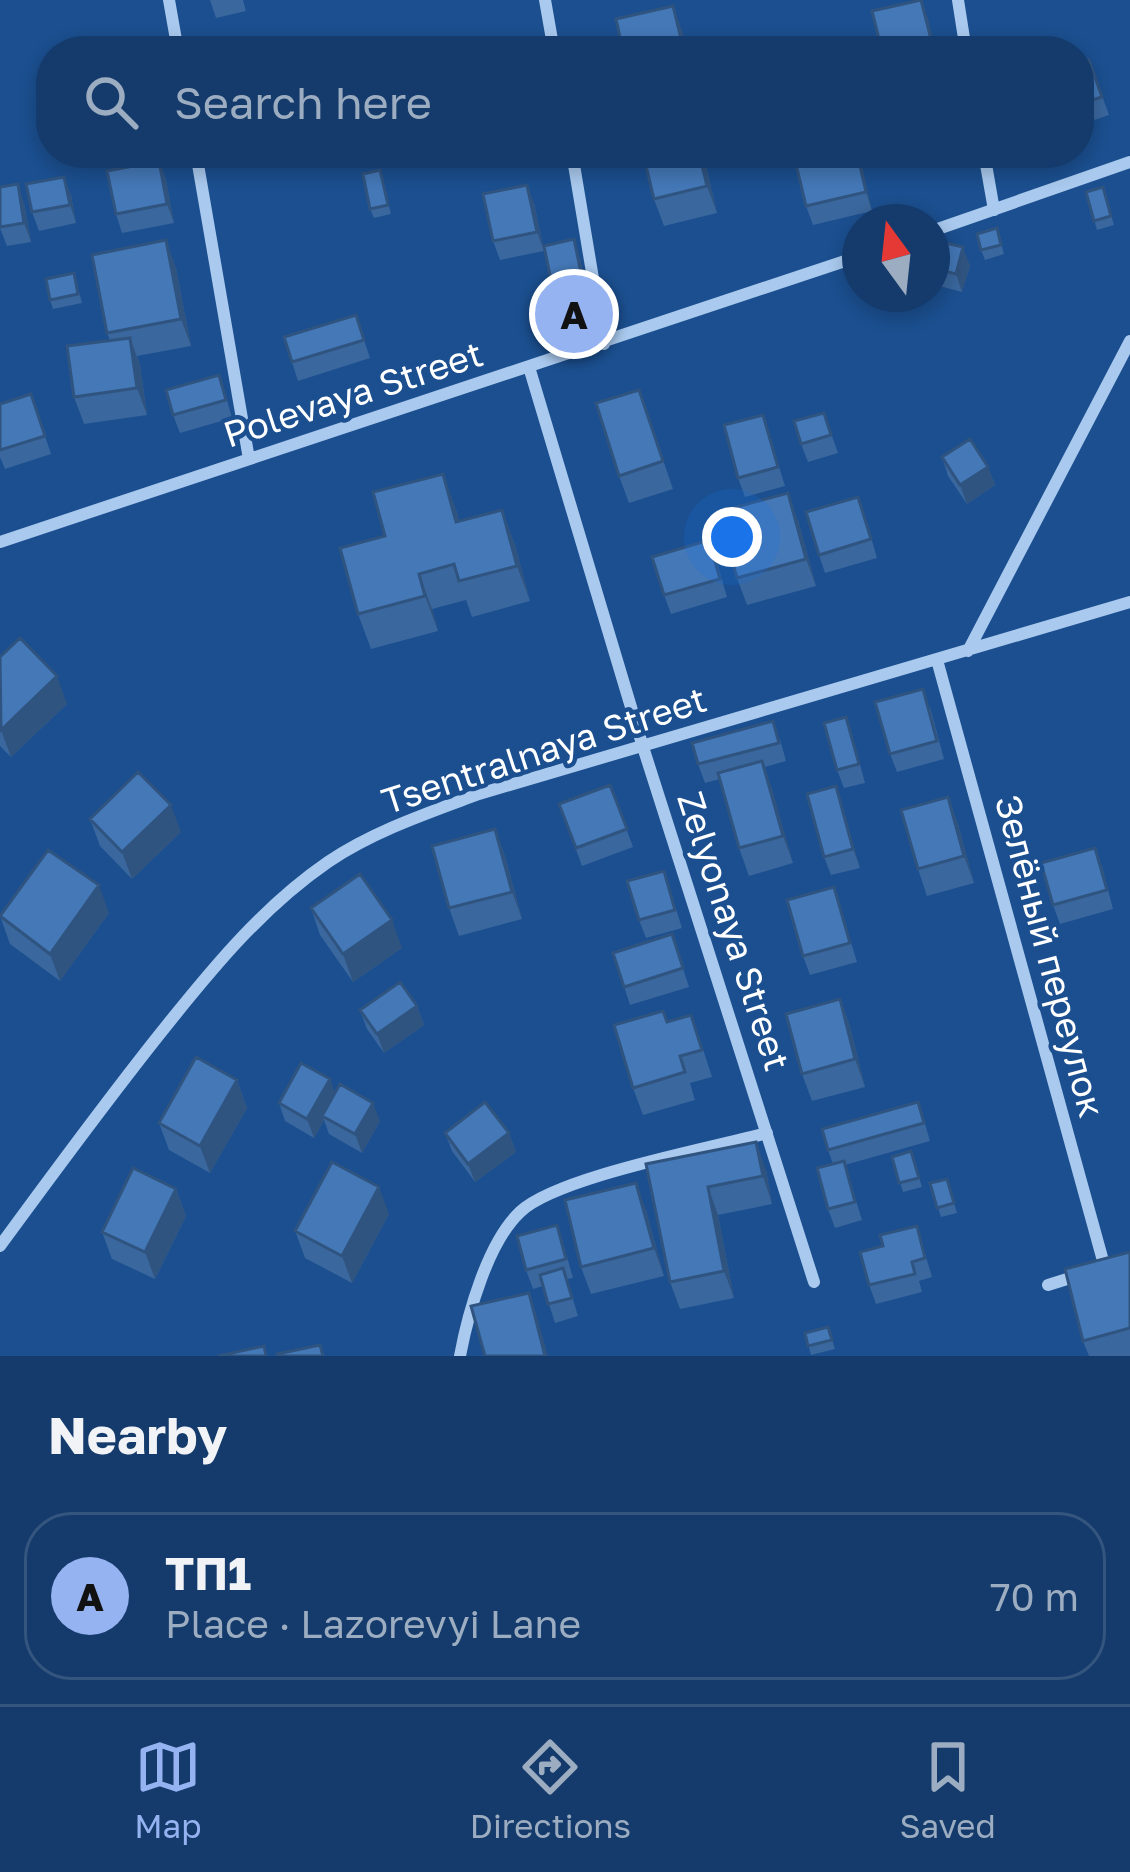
<!DOCTYPE html>
<meta charset="utf-8">
<style>
body{margin:0;font-family:"Golos Text",sans-serif;background:#214673;color:#f1f3f6}
.compass{position:absolute;left:842px;top:204px;width:108px;height:108px;border-radius:50%;background:#143b6b;box-shadow:0 6px 18px #0003;rotate:345deg}
.you{position:absolute;left:732px;top:537px;width:42px;height:42px;margin:-30px;border:9px solid #fff;border-radius:50%;background:#1a73e8;box-shadow:0 0 0 18px #1a73e833}
.badge{display:grid;place-items:center;width:78px;height:78px;border-radius:50%;background:#95b2f1;color:#111;font-size:39px;font-weight:700}
.pin{position:absolute;translate:-50% -50%;border:6px solid #fff;box-shadow:0 3px 12px #0006}
.list{margin:0;padding:0;list-style:none}
h2{display:flex;justify-content:space-between;align-items:center;height:156px;margin:0;padding:0 48px;font-size:51px}
h2 small{font-size:39px;font-weight:400;color:#9dadc1}
.list li{display:grid;grid-template-columns:78px 1fr auto;gap:36px;align-items:center;box-sizing:border-box;height:168px;margin:0 24px 24px;padding:0 24px;border:3px solid #33557e;border-radius:48px}
.list b{display:block;font-size:45px;white-space:nowrap}
.list p{margin:0;font-size:39px;white-space:nowrap;color:#9dadc1}
.list em{font-size:39px;font-style:normal;color:#9dadc1}
.icon{flex:none;width:66px;height:66px;fill:none;stroke:currentColor;stroke-width:2;stroke-linecap:round;stroke-linejoin:round}
.map{position:relative;flex:none;width:1130px;height:1356px;overflow:hidden}
.search{position:absolute;background:#143b6b;box-shadow:0 6px 18px #0003;left:36px;right:36px;top:36px;height:132px;display:flex;align-items:center;gap:30px;box-sizing:border-box;padding:0 42px;border-radius:48px;color:#9dadc1;font-size:45px}
.sheet{height:348px;background:#143b6b}
nav{display:flex;justify-content:space-around;align-items:center;box-sizing:border-box;height:168px;border-top:3px solid #33557e;background:#143b6b;font-size:33px;color:#9dadc1}
nav a{display:grid;justify-items:center;gap:6px}
nav .on{color:#95b2f1}
.map>svg:first-child{display:block}
.lines{fill:none;stroke-linecap:round;stroke-linejoin:round}
.minor{stroke:#a9c9ee;stroke-width:12}
.wall{fill:#3a679d}
.shaded-wall{fill:#305480}
.building{fill:#4478b7;stroke:#305480;stroke-width:3}
.labels{text-anchor:middle;stroke-width:9;stroke-linejoin:round;paint-order:stroke}
.street-label{font-size:36px;fill:#fff;stroke:#1b4f8f}
</style>
<div class="map">
<svg width="1130" height="1356" viewBox="0 0 1130 1356">
<rect width="100%" height="100%" fill="#1b4f8f"/>
<g class="lines">
<!-- minor -->
<path class="minor" d="M 169,0 L 178,51
M 545,0 L 554,51
M 958,0 L 966,51
M 196,153 L 249,459
M 572,153 L 604,344
M 984,153 L 994,210
M 932,231 L 1130,162
M 529,367 L 643,747 L 814,1282
M 0,542 L 860,256
M 968,651 L 1130,341
M 937,660 L 1105,1268
M 0,1246 C 55,1171 109,1097 167,1025 C 215,965 264,906 328,862 C 374,831 428,813 479,794 L 1130,602
M 1048,1285 L 1083,1274
M 460,1356 C 468,1313 488,1242 520,1212 C 556,1177 712,1148 767,1133"/>
</g>
<!-- wall -->
<path class="wall" d="M 210,0 L 243,0 L 246,11 L 216,18 Z
M 1089,60 L 1109,115 L 1079,125 L 1079,63 Z
M 99,153 L 161,153 L 162,157 L 104,167 Z
M 264,153 L 319,153 L 268,164 Z
M 643,153 L 703,153 L 717,213 L 664,226 L 654,199 Z
M 858,153 L 872,211 L 813,225 L 806,206 Z
M 159,161 L 166,180 L 174,223 L 122,233 L 116,214 Z
M 380,170 L 391,214 L 374,218 L 370,209 Z
M 1103,187 L 1114,225 L 1097,230 L 1086,192 Z
M 71,195 L 76,223 L 39,231 L 32,212 Z
M 24,203 L 31,242 L 7,246 L 0,228 Z
M 534,203 L 544,251 L 500,260 L 493,241 Z
M 997,228 L 1004,254 L 985,260 L 981,250 Z
M 932,240 L 970,266 L 962,292 L 932,284 Z
M 580,258 L 587,292 L 574,295 L 581,318 L 569,320 L 561,297 L 557,298 L 551,280 Z
M 176,268 L 191,346 L 137,356 L 140,365 L 147,415 L 84,424 L 74,397 L 110,340 L 107,333 Z
M 74,273 L 82,303 L 53,309 L 50,300 Z
M 356,315 L 370,358 L 298,381 L 284,337 Z
M 639,390 L 673,489 L 629,503 L 619,476 Z
M 225,393 L 232,418 L 180,433 L 173,415 Z
M 31,394 L 51,454 L 5,469 L 0,457 L 0,404 Z
M 824,413 L 838,453 L 808,462 L 801,444 Z
M 763,415 L 785,486 L 745,497 L 738,478 Z
M 942,457 L 988,467 L 995,485 L 967,504 L 948,476 Z
M 456,509 L 459,521 L 502,510 L 515,545 L 530,601 L 472,617 L 466,600 L 432,609 L 438,631 L 371,649 L 358,614 L 385,536 Z
M 865,516 L 877,558 L 825,573 L 819,555 Z
M 798,520 L 816,586 L 747,605 L 737,578 Z
M 716,559 L 727,597 L 671,614 L 664,595 Z
M 0,657 L 67,704 L 11,757 L 0,746 Z
M 930,707 L 944,759 L 897,772 L 890,754 Z
M 852,735 L 865,783 L 844,788 L 837,770 Z
M 780,739 L 786,761 L 765,767 L 793,863 L 749,876 L 739,848 L 720,779 L 705,783 L 698,764 Z
M 610,785 L 633,847 L 582,866 L 559,804 Z
M 836,786 L 860,868 L 831,875 L 824,857 Z
M 948,797 L 958,824 L 974,883 L 927,896 L 918,869 Z
M 90,819 L 181,832 L 132,879 L 100,846 Z
M 495,829 L 505,856 L 522,919 L 459,936 L 449,908 Z
M 1102,866 L 1113,909 L 1060,924 L 1053,905 Z
M 664,871 L 682,928 L 646,938 L 639,920 Z
M 834,887 L 857,962 L 810,975 L 803,956 Z
M 311,908 L 402,948 L 353,982 L 320,935 Z
M 109,913 L 60,981 L 10,944 L 0,916 Z
M 672,934 L 689,987 L 630,1005 L 613,953 Z
M 840,999 L 850,1026 L 865,1087 L 812,1101 L 802,1074 Z
M 417,1006 L 424,1025 L 384,1053 L 367,1029 L 360,1010 Z
M 668,1022 L 701,1043 L 712,1077 L 690,1083 L 695,1100 L 643,1115 L 633,1088 Z
M 237,1080 L 247,1108 L 210,1173 L 169,1150 L 159,1123 Z
M 335,1093 L 380,1121 L 362,1153 L 329,1134 L 324,1120 L 314,1138 L 285,1121 L 279,1103 Z
M 924,1120 L 930,1141 L 845,1165 L 862,1220 L 835,1228 L 828,1209 L 833,1164 L 828,1150 Z
M 445,1133 L 509,1133 L 516,1152 L 475,1182 L 452,1151 Z
M 911,1151 L 922,1187 L 903,1192 L 892,1157 Z
M 646,1164 L 766,1170 L 772,1204 L 718,1215 L 734,1298 L 680,1309 L 670,1282 Z
M 947,1179 L 957,1213 L 941,1217 L 930,1183 Z
M 176,1189 L 186,1216 L 155,1279 L 112,1259 L 102,1232 Z
M 646,1210 L 664,1276 L 591,1294 L 581,1267 Z
M 389,1214 L 352,1283 L 305,1258 L 295,1231 Z
M 917,1226 L 932,1277 L 919,1281 L 922,1292 L 876,1304 L 869,1285 L 883,1246 Z
M 563,1243 L 573,1278 L 567,1279 L 578,1316 L 555,1323 L 543,1286 L 533,1289 L 526,1270 Z
M 1130,1252 L 1130,1356 L 1089,1356 L 1083,1341 Z
M 828,1327 L 835,1349 L 811,1355 L 805,1333 Z"/>
<!-- shaded-wall -->
<path class="shaded-wall" d="M 921,0 L 928,18 L 936,51 L 934,51 Z
M 673,6 L 683,33 L 688,51 L 684,51 Z
M 699,153 L 703,153 L 717,213 L 707,186 Z
M 858,153 L 862,165 L 872,211 L 866,192 Z
M 159,161 L 166,180 L 174,223 L 167,204 Z
M 64,177 L 71,195 L 76,223 L 70,205 Z
M 18,184 L 24,203 L 31,242 L 24,223 Z
M 527,185 L 534,203 L 544,251 L 537,232 Z
M 574,239 L 580,258 L 587,292 L 581,273 Z
M 166,240 L 176,268 L 191,346 L 181,319 Z
M 963,247 L 970,266 L 962,292 L 956,274 Z
M 130,338 L 140,365 L 147,415 L 137,388 Z
M 988,467 L 995,485 L 967,504 L 960,485 Z
M 443,474 L 456,509 L 469,558 L 456,522 Z
M 788,493 L 798,520 L 816,586 L 806,559 Z
M 502,510 L 515,545 L 530,601 L 517,566 Z
M 419,574 L 432,609 L 438,631 L 425,596 Z
M 57,676 L 67,704 L 11,757 L 1,730 Z
M 762,761 L 772,788 L 793,863 L 783,836 Z
M 836,786 L 842,804 L 860,868 L 853,849 Z
M 948,797 L 958,824 L 974,883 L 964,856 Z
M 171,805 L 181,832 L 132,879 L 122,852 Z
M 495,829 L 505,856 L 522,919 L 512,892 Z
M 99,885 L 109,913 L 60,981 L 50,954 Z
M 392,920 L 402,948 L 353,982 L 343,954 Z
M 840,999 L 850,1026 L 865,1087 L 855,1059 Z
M 417,1006 L 424,1025 L 384,1053 L 377,1034 Z
M 330,1079 L 337,1098 L 322,1116 L 324,1120 L 314,1138 L 307,1119 Z
M 237,1080 L 247,1108 L 210,1173 L 200,1146 Z
M 373,1103 L 380,1121 L 362,1153 L 355,1134 Z
M 509,1133 L 516,1152 L 475,1182 L 468,1164 Z
M 756,1142 L 766,1170 L 772,1204 L 763,1176 Z
M 636,1183 L 646,1210 L 664,1276 L 654,1248 Z
M 379,1187 L 389,1214 L 352,1283 L 342,1256 Z
M 708,1187 L 718,1215 L 734,1298 L 724,1271 Z
M 176,1189 L 186,1216 L 155,1279 L 145,1252 Z
M 529,1293 L 538,1320 L 548,1356 L 545,1356 Z"/>
<!-- building -->
<path class="building" d="M 921,0 L 934,51 L 882,51 L 872,11 Z
M 673,6 L 684,51 L 623,51 L 616,19 Z
M 1089,60 L 1102,97 L 1079,104 L 1079,63 Z
M 643,153 L 699,153 L 707,186 L 654,199 Z
M 827,153 L 857,153 L 866,192 L 806,206 L 795,160 Z
M 159,161 L 167,204 L 116,214 L 107,171 Z
M 380,170 L 388,205 L 370,209 L 363,174 Z
M 64,177 L 70,205 L 32,212 L 26,184 Z
M 18,184 L 24,223 L 0,227 L 0,187 Z
M 527,185 L 537,232 L 493,241 L 483,194 Z
M 1103,187 L 1111,216 L 1094,221 L 1086,192 Z
M 997,228 L 1001,245 L 981,250 L 977,234 Z
M 574,239 L 581,273 L 551,280 L 544,246 Z
M 166,240 L 181,319 L 107,333 L 92,255 Z
M 932,240 L 963,247 L 956,274 L 932,268 Z
M 74,273 L 78,294 L 50,300 L 46,279 Z
M 569,280 L 571,291 L 559,293 L 557,283 Z
M 356,315 L 364,340 L 292,362 L 284,337 Z
M 130,338 L 137,388 L 74,397 L 67,346 Z
M 219,375 L 226,400 L 173,415 L 166,390 Z
M 639,390 L 663,461 L 619,476 L 596,403 Z
M 31,394 L 45,436 L 0,450 L 0,404 Z
M 824,413 L 831,435 L 801,444 L 794,421 Z
M 763,415 L 778,467 L 738,478 L 724,425 Z
M 970,439 L 988,467 L 960,485 L 942,457 Z
M 443,474 L 456,522 L 502,510 L 517,566 L 459,581 L 454,564 L 419,574 L 425,596 L 358,614 L 340,548 L 385,536 L 373,492 Z
M 788,493 L 806,559 L 737,578 L 718,512 Z
M 858,497 L 871,539 L 819,555 L 806,512 Z
M 709,540 L 720,579 L 664,595 L 652,557 Z
M 20,638 L 57,676 L 1,730 L 0,657 Z
M 923,689 L 937,741 L 890,754 L 875,702 Z
M 846,717 L 859,764 L 837,770 L 824,723 Z
M 773,721 L 779,743 L 698,764 L 692,743 Z
M 762,761 L 783,836 L 739,848 L 718,773 Z
M 138,772 L 171,805 L 122,852 L 90,819 Z
M 610,785 L 627,829 L 576,848 L 559,804 Z
M 836,786 L 853,849 L 824,857 L 807,794 Z
M 948,797 L 964,856 L 918,869 L 901,810 Z
M 495,829 L 512,892 L 449,908 L 432,846 Z
M 1095,848 L 1107,890 L 1053,905 L 1041,863 Z
M 48,850 L 99,885 L 50,954 L 0,916 Z
M 664,871 L 675,910 L 639,920 L 627,881 Z
M 360,874 L 392,920 L 343,954 L 311,908 Z
M 834,887 L 850,943 L 803,956 L 787,900 Z
M 672,934 L 683,968 L 624,987 L 613,953 Z
M 400,982 L 417,1006 L 377,1034 L 360,1010 Z
M 840,999 L 855,1059 L 802,1074 L 786,1014 Z
M 663,1011 L 667,1022 L 691,1015 L 702,1050 L 680,1056 L 685,1072 L 633,1088 L 614,1025 Z
M 196,1057 L 237,1080 L 200,1146 L 159,1123 Z
M 301,1063 L 330,1079 L 307,1119 L 279,1103 Z
M 340,1084 L 373,1103 L 355,1134 L 322,1116 Z
M 485,1102 L 509,1133 L 468,1164 L 445,1133 Z
M 918,1102 L 924,1123 L 828,1150 L 822,1129 Z
M 756,1142 L 763,1176 L 708,1187 L 724,1271 L 670,1282 L 646,1164 Z
M 911,1151 L 919,1178 L 899,1183 L 892,1157 Z
M 844,1161 L 855,1202 L 828,1209 L 817,1168 Z
M 332,1162 L 379,1187 L 342,1256 L 295,1231 Z
M 133,1168 L 176,1189 L 145,1252 L 102,1232 Z
M 947,1179 L 954,1203 L 937,1208 L 930,1183 Z
M 636,1183 L 654,1248 L 581,1267 L 565,1200 Z
M 557,1225 L 566,1259 L 526,1270 L 517,1236 Z
M 917,1226 L 925,1258 L 912,1262 L 915,1274 L 869,1285 L 860,1252 L 883,1246 L 880,1235 Z
M 1130,1252 L 1130,1328 L 1083,1341 L 1065,1269 Z
M 563,1268 L 572,1298 L 548,1304 L 540,1275 Z
M 529,1293 L 545,1356 L 485,1356 L 471,1306 Z
M 828,1327 L 832,1340 L 808,1346 L 805,1333 Z
M 320,1345 L 323,1356 L 277,1356 L 277,1354 Z
M 264,1346 L 266,1356 L 218,1356 Z"/>
<g class="labels">
<!-- street labels -->
<g class="street-label">
<text transform="translate(353 394) rotate(-18)" y="13">Polevaya Street</text>
<text transform="translate(544 750) rotate(-18)" y="13">Tsentralnaya Street</text>
<text transform="translate(734 931) rotate(72)" y="13">Zelyonaya Street</text>
<text transform="translate(1050 956) rotate(75)" y="13">Зелёный переулок</text>
</g>
</g>
</svg>
<svg class="compass" viewBox="-18 -18 36 36"><path d="M0-13l5 13h-10z" fill="#e53935"/><path d="M0 13l5-13h-10z" fill="#9dadc1"/></svg>
<div class="you"></div>
<div class="pin badge" style="left:574px;top:314px">A</div>
<div class="search"><svg class="icon" aria-label="search" viewBox="0 0 24 24"><circle cx="10" cy="10" r="6"/><path d="M15 15l6 6"/></svg>Search here</div>
</div>
<section class="sheet">
<h2>Nearby<small></small></h2>
<ul class="list">
<li><span class="badge">A</span><div><b>ТП1</b><p>Place · Lazorevyi Lane</p></div><em>70 m</em></li>
</ul>
</section>
<nav>
<a class="on"><svg class="icon" aria-label="map" viewBox="0 0 24 24"><path d="M3 6l6-2 6 2 6-2v14l-6 2-6-2-6 2zM9 4v14M15 6v14"/></svg>Map</a>
<a><svg class="icon" aria-label="directions" viewBox="0 0 24 24"><path d="M12 3l9 9-9 9-9-9zM9 14v-3h6M13 9l2 2-2 2"/></svg>Directions</a>
<a><svg class="icon" aria-label="saved" viewBox="0 0 24 24"><path d="M7 4h10v16l-5-4-5 4z"/></svg>Saved</a>
</nav>
